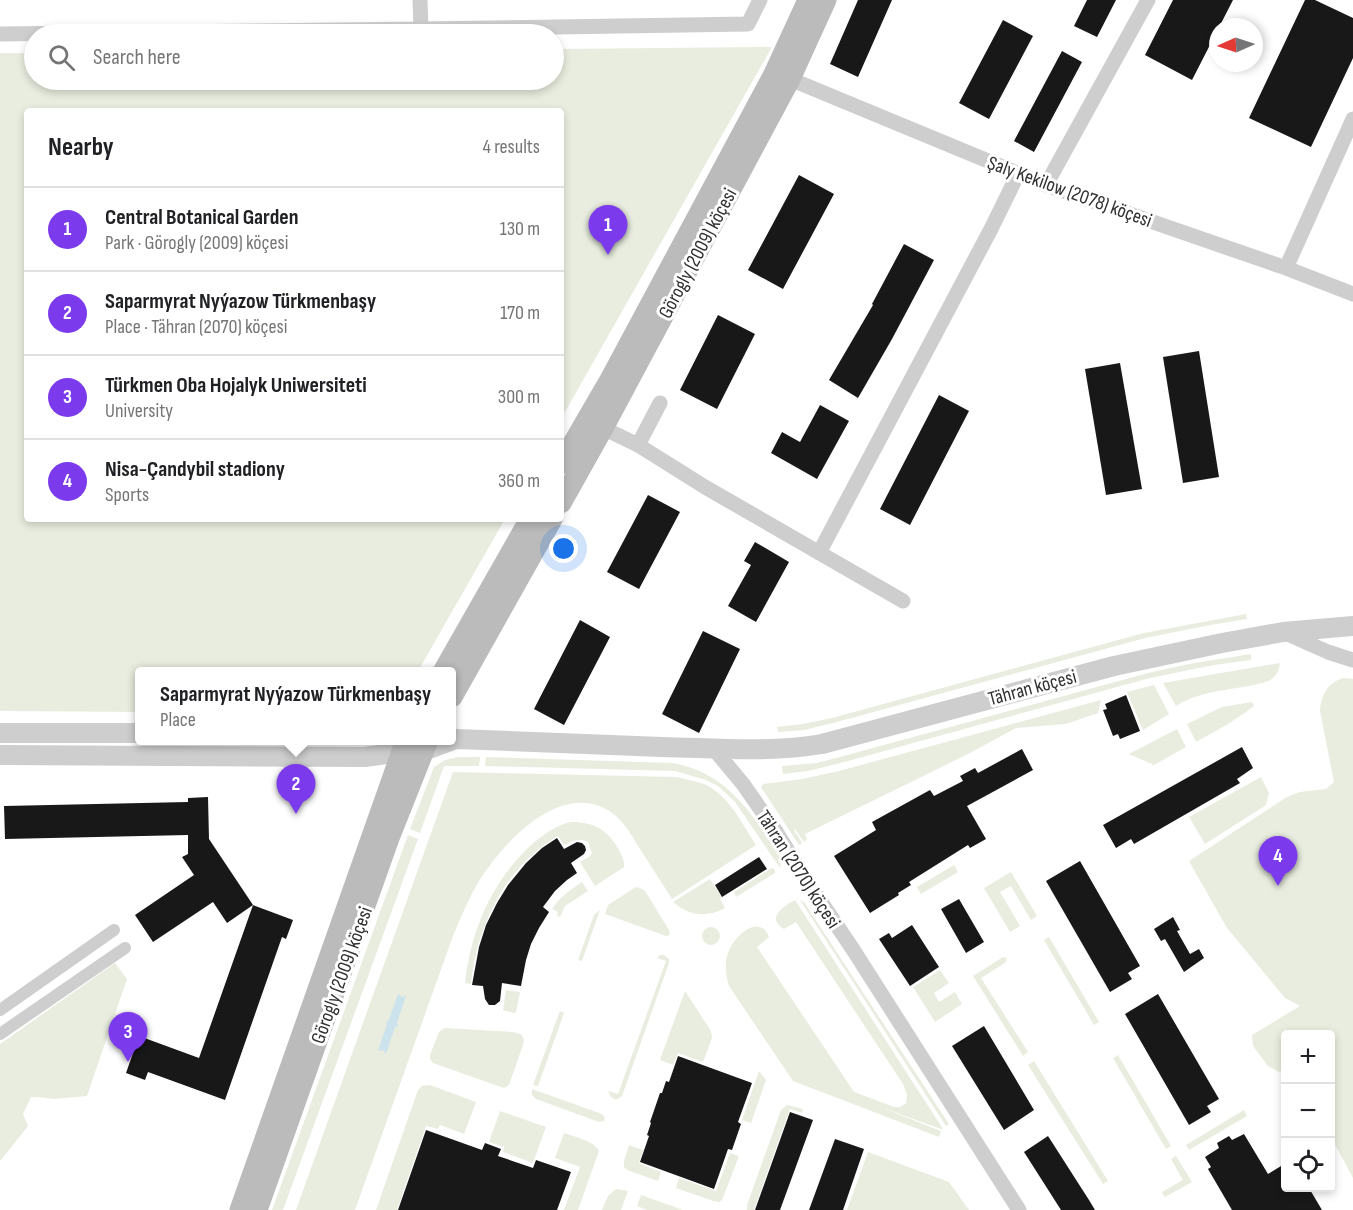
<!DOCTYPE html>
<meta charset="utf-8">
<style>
body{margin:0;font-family:"Sofia Sans Condensed",sans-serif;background:#f2f2f2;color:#202124}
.controls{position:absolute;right:18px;bottom:18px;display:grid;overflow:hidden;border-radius:6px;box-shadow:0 3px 9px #0003}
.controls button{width:54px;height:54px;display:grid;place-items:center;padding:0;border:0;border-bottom:2px solid #e0e0e0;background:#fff;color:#202124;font:30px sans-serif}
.compass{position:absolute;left:1209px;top:18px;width:54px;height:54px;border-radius:50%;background:#fff;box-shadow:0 3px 9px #0003;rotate:267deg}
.you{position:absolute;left:564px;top:549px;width:21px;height:21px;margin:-15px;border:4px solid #fff;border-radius:50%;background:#1a73e8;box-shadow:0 0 0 9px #1a73e833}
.badge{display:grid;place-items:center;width:39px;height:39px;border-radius:50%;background:#7c3aed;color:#fff;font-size:20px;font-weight:700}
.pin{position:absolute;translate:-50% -50px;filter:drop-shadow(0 2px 3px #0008)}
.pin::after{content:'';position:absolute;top:32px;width:21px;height:18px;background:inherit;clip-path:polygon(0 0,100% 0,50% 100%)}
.popup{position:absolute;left:135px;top:667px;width:321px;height:78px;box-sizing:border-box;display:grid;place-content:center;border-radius:6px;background:#fff;filter:drop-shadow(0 2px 4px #0005);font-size:20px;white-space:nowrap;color:#757577}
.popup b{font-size:22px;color:#202124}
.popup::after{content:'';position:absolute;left:50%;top:100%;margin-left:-12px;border:12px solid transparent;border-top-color:#fff}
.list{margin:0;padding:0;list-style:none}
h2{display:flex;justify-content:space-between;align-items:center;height:78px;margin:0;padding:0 24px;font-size:26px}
h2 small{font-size:20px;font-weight:400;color:#757577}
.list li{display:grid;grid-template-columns:39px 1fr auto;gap:18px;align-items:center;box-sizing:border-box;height:84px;padding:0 24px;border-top:2px solid #e0e0e0}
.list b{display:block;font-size:22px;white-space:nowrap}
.list p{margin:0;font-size:20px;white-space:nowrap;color:#757577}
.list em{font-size:20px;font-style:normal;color:#757577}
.icon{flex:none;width:33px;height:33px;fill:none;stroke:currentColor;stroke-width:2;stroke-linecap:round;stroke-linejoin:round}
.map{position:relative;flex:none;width:1353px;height:1210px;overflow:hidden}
.search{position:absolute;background:#fff;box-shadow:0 3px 9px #0003;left:24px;top:24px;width:540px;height:66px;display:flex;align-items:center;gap:15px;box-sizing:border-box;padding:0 21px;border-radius:33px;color:#757577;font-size:22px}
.panel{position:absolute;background:#fff;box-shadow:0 3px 9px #0003;left:24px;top:108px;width:540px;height:414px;border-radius:6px}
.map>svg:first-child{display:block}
.green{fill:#e8eddf}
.water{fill:#cce2ed}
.building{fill:#181818}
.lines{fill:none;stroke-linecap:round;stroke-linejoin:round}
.pedestrian{stroke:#cecece;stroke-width:12}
.minor{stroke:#cecece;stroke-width:15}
.tertiary{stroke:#cecece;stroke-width:20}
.secondary{stroke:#bbb;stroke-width:21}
.labels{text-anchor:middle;stroke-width:6;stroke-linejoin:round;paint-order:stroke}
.street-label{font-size:20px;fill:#313131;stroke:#fff}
</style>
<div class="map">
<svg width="1353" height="1210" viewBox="0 0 1353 1210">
<rect width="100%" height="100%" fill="#fff"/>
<!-- green -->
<path class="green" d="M 772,47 L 561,419 L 561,111 L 27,111 L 27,519 L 505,519 L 418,671 L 140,672 L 140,712 L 0,711 L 0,53 L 34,53 L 34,80 L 554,80 L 554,49 Z
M 1246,614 L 1247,619 L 1210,625 L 1145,638 L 833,723 L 804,730 L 778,732 L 777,727 L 803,724 L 832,718 L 1144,633 Z
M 1251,654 L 1251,660 L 1214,665 L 1150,678 L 837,764 L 808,771 L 783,774 L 782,766 L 817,763 L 836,758 L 1148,673 L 1189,664 Z
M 1280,663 C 1279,672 1276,676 1269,681 C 1238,691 1204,688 1176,706 L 1163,683 Z
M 1343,678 L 1353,679 L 1353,1178 L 1331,1137 L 1330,1034 L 1286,1034 L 1285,1069 L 1279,1072 L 1268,1066 L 1253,1046 L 1252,1035 L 1300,1006 L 1285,998 L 1227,928 L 1189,861 L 1287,797 L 1300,792 L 1326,789 L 1334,782 L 1320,711 C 1321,696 1327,683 1343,678 Z
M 1154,685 L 1169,714 L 1143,730 L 1127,692 Z
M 1101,700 L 1098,713 L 1066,724 L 1016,728 L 970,753 L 805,834 L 807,839 L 804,842 L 795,829 L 794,830 L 802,843 L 799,845 L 761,787 L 763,784 L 802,779 L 839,771 Z
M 1252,702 L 1254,706 L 1246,712 L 1228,724 L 1196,742 L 1187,724 L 1222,707 Z
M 1177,729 L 1186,747 L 1154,765 L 1129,754 Z
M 458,757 L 480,757 L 479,766 L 444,766 L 420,833 L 410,829 L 434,767 L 445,760 Z
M 486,757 L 672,763 C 716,770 742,799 766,835 C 773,845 783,855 780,868 L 735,802 L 718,786 L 706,780 L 675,771 L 485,766 Z
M 453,772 L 676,777 C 685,779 695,781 704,784 C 729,795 742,824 756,845 L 672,899 C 662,883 652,868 642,852 C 633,838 625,822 611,812 C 559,778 500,846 476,886 C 467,902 460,919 453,936 L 355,1210 L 296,1210 Z
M 1261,777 L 1269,793 L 1266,805 L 1205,844 L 1189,817 Z
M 571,822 C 592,822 605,828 616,845 C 620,852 625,859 624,867 L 595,886 L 580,862 L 590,856 L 592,853 L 588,842 C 579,837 572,841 564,845 L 558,836 C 506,866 477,925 471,984 L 465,983 C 471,931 490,885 528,848 C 540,837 555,825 571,822 Z
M 408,835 L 418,839 L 283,1210 L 272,1210 Z
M 954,865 L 958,872 L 921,894 L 917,887 Z
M 772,868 L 775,870 L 775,873 L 736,897 L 734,892 Z
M 1011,872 L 1037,916 L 1031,920 L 1011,886 L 1000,892 L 1020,926 L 1010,932 L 984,888 Z
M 710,879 L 722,897 L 720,899 L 725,908 C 707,918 689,916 673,902 Z
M 582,882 L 588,891 L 565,906 L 560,917 L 557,916 L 558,912 L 552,909 C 560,897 570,890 582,882 Z
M 636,887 L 640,888 L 645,891 L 669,930 L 670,934 L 669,935 L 666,936 L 605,914 L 608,905 Z
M 795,900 L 943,1129 L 941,1129 L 880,1107 L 941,1131 L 939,1137 L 793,1081 L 729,986 C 726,976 724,964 728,953 C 733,937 759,912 769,937 L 757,947 L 854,1092 L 894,1107 L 900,1107 L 906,1103 L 907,1095 L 903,1084 L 796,922 L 784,929 C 765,918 784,906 795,900 Z
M 800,900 L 804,902 L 949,1124 L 946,1126 Z
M 600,910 L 582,961 L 578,960 L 594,915 Z
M702 936a9 9 0 1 1 18 0a9 9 0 1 1-18 0Z
M 1049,937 L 1099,1022 L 1094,1025 L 1044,940 Z
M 660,955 L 664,955 L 669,959 L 669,963 L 622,1096 L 618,1099 C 612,1100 610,1096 608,1091 L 618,1094 L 666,961 L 657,958 Z
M 1003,957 L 1007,958 L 1006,962 L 981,978 L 1028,1052 L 1023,1056 L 973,976 Z
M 115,963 L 127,979 L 87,1096 L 54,1099 L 38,1097 L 31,1097 L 23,1114 L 28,1126 L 1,1160 L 0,1160 L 0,1044 Z
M 940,970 L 949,983 L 934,993 L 939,1002 L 955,992 L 962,1004 L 935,1022 L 913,987 Z
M 506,990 L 520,992 L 516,1012 L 514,1013 L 503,1010 Z
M 685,991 L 711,1031 L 712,1038 L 703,1062 L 678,1053 L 673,1065 L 660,1060 Z
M 560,1011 L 564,1013 L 538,1086 L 533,1085 Z
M 445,1028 L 514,1032 L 522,1035 L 524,1040 L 523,1045 L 509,1085 L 504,1088 L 501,1087 L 433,1063 L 430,1059 L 430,1055 L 439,1032 Z
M 1118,1055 L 1171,1146 L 1166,1149 L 1113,1058 Z
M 1034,1061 L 1108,1181 L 1103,1184 L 1028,1065 Z
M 759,1071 L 766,1080 L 751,1123 L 742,1120 Z
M 430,1085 L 476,1102 L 464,1134 L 440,1125 L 438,1129 L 426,1126 L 397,1210 L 376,1210 L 418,1090 L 422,1086 Z
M 532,1089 L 602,1114 L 605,1118 L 604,1121 L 599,1122 L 536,1099 L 532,1095 Z
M 787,1105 L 803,1109 L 802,1113 L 790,1109 L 754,1210 L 747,1210 L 747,1205 L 781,1110 Z
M 1244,1110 L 1247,1116 L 1189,1150 L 1186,1145 Z
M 500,1111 L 546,1127 L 533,1163 L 503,1152 L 504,1147 L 489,1142 Z
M 564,1133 C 575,1137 593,1140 599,1151 L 578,1210 L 564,1210 L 580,1167 L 555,1158 Z
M 629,1145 L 643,1150 L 639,1163 L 661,1172 L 658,1181 L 627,1170 L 624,1167 L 624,1161 Z
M 868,1152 L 949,1182 L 969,1210 L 847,1210 Z
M 730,1153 L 739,1156 L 722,1200 L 719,1202 L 713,1201 L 676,1188 L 679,1178 L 716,1191 Z
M 1176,1156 L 1192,1182 L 1165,1197 L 1162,1192 L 1183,1180 L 1171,1159 Z
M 616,1189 L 628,1191 L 621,1210 L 602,1210 L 608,1196 Z
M 641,1195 L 683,1210 L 647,1210 L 637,1206 Z"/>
<!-- water -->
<path class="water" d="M 398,994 L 402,997 L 406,996 L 397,1023 L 398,1026 L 395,1027 L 386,1054 L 383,1050 L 378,1051 L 387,1024 L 386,1022 L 389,1020 Z"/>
<!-- building -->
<path class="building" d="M 858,0 L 892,0 L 858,77 L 830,64 Z
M 1087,0 L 1116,0 L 1097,37 L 1074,26 Z
M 1173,0 L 1233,0 L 1192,80 L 1145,55 Z
M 1305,0 L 1315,0 L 1353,18 L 1353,58 L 1311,147 L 1249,118 Z
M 1003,20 L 1033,36 L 989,119 L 959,103 Z
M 1062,51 L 1082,62 L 1034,152 L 1014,141 Z
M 799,175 L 834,194 L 783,289 L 748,270 Z
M 904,244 L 934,260 L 892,339 L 858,398 L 829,380 L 873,305 L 872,304 Z
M 718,315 L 755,334 L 717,409 L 680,390 Z
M 1199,351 L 1219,477 L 1183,483 L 1163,357 Z
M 1120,363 L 1142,489 L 1106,495 L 1085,369 Z
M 939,395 L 969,411 L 910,525 L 880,509 Z
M 820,405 L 849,421 L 817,479 L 771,453 L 782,432 L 800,442 Z
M 648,495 L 680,512 L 639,589 L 607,572 Z
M 755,542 L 789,562 L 756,622 L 728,606 L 751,565 L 744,561 Z
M 580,620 L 610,637 L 564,725 L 534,709 Z
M 703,631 L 740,649 L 699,733 L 662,714 Z
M 1126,695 L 1140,731 L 1120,739 L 1118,734 L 1113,736 L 1103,710 L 1107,709 L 1105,704 Z
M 1242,747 L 1253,768 L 1237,779 L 1240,783 L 1134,844 L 1131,839 L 1116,848 L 1103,825 Z
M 1022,749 L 1033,770 L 967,806 L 986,839 L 970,848 L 968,845 L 909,882 L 911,885 L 898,893 L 899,895 L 870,913 L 834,856 L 876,830 L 872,822 L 930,790 L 934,796 L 963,781 L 960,776 L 975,768 L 978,773 Z
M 208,797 L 209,839 L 253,905 L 227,923 L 213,902 L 153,942 L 135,915 L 194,875 L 182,857 L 188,854 L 188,835 L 5,839 L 4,806 L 188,802 L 188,798 Z
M 557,838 L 564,849 L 577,842 L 582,843 L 585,846 L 586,850 L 584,854 L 571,863 L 577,873 L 567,880 L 555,891 L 543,907 L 549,912 L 539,928 L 531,944 L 526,960 L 521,986 L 502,983 L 500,1001 L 495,1005 L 489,1005 L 485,999 L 483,986 L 472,985 L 479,947 L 486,925 L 497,903 L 508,885 L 526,863 L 542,848 Z
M 759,857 L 767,869 L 722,897 L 715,885 Z
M 1080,861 L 1140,966 L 1128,973 L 1132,979 L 1110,992 L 1046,881 Z
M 959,899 L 984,942 L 966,953 L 941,909 Z
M 253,905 L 293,920 L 286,939 L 282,937 L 225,1100 L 148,1072 L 145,1080 L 126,1073 L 139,1036 L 199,1058 Z
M 1173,917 L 1180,930 L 1177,931 L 1190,954 L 1199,949 L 1204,958 L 1184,972 L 1165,939 L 1161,941 L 1154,929 Z
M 912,925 L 939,967 L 910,986 L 879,939 L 889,933 L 892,938 Z
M 1158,994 L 1219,1099 L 1207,1106 L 1211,1112 L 1189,1125 L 1125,1014 Z
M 984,1026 L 1034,1110 L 1004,1130 L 952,1046 Z
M 678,1056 L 752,1083 L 738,1122 L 741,1124 L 732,1150 L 728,1149 L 714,1189 L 640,1162 L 649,1136 L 647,1135 L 651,1123 L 650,1122 L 660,1093 L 662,1093 L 666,1081 L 669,1082 Z
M 790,1112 L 813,1120 L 780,1210 L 755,1210 Z
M 426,1130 L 482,1150 L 485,1143 L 501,1149 L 498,1156 L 533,1168 L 536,1160 L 571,1172 L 557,1210 L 398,1210 Z
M 1244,1134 L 1268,1174 L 1286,1163 L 1286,1188 L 1309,1188 L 1322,1210 L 1232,1210 L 1208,1169 L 1211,1167 L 1205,1157 L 1219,1148 L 1217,1143 L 1229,1136 L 1232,1140 Z
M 1048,1136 L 1089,1200 L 1095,1210 L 1061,1210 L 1024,1152 Z
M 835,1139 L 864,1149 L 843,1210 L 809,1210 Z"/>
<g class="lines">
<!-- pedestrian -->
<path class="pedestrian" d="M 0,1010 L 114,930
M 0,1034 L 125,948"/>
<!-- minor -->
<path class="minor" d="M 420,0 L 421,29
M 0,34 L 421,29 L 748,24 L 760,0
M 790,79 L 1046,185 L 1286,268 L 1353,294
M 1046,185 L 1148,0
M 1286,268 L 1353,119
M 603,428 L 638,445 L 705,487 L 903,601
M 638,445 L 660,403
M 819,553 L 991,229 L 1018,174
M 1283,632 L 1328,652 L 1353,660
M 713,748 L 743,784 L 775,830 L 807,881 L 854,951 L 1019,1210"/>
<!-- tertiary -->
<path class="tertiary" d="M 0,733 L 140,733
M 452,738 L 456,739 C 524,742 593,744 662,747 C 715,748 769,753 822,744 L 1114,666 L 1222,643 L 1283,632 L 1353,626
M 0,755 L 365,757 L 401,752 L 424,751 L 456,739"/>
<!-- secondary -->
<path class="secondary" d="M 561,464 L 611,378 L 774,74 L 808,0
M 561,503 L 603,428 L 790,79 L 826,0
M 443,672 L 530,519
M 452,697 L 552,519
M 240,1210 L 406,740
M 257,1210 L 389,838 L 428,740"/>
</g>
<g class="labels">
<!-- street labels -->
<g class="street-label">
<text transform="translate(1070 191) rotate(20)" y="7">Şaly Kekilow (2078) köçesi</text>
<text transform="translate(697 253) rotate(-62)" y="7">Görogly (2009) köçesi</text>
<text transform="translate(1032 687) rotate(-15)" y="7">Tähran köçesi</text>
<text transform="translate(799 869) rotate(57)" y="7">Tähran (2070) köçesi</text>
<text transform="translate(341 975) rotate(-70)" y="7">Görogly (2009) köçesi</text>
</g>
</g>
</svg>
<div class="controls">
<button>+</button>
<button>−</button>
<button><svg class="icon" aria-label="locate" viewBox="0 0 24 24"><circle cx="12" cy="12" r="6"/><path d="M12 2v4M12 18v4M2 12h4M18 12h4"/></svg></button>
</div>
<svg class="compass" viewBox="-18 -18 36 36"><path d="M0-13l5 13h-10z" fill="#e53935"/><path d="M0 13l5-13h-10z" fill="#757577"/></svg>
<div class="you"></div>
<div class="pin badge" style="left:608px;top:255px">1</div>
<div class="pin badge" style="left:296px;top:814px">2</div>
<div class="popup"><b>Saparmyrat Nyýazow Türkmenbaşy</b>Place</div>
<div class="pin badge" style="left:128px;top:1062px">3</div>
<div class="pin badge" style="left:1278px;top:886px">4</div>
<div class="search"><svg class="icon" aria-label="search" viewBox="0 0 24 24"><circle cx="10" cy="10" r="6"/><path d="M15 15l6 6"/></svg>Search here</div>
<section class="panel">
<h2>Nearby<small>4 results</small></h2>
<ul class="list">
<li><span class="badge">1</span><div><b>Central Botanical Garden</b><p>Park · Görogly (2009) köçesi</p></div><em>130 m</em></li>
<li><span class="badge">2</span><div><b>Saparmyrat Nyýazow Türkmenbaşy</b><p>Place · Tähran (2070) köçesi</p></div><em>170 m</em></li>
<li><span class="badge">3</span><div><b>Türkmen Oba Hojalyk Uniwersiteti</b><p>University</p></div><em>300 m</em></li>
<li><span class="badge">4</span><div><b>Nisa-Çandybil stadiony</b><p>Sports</p></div><em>360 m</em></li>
</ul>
</section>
</div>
